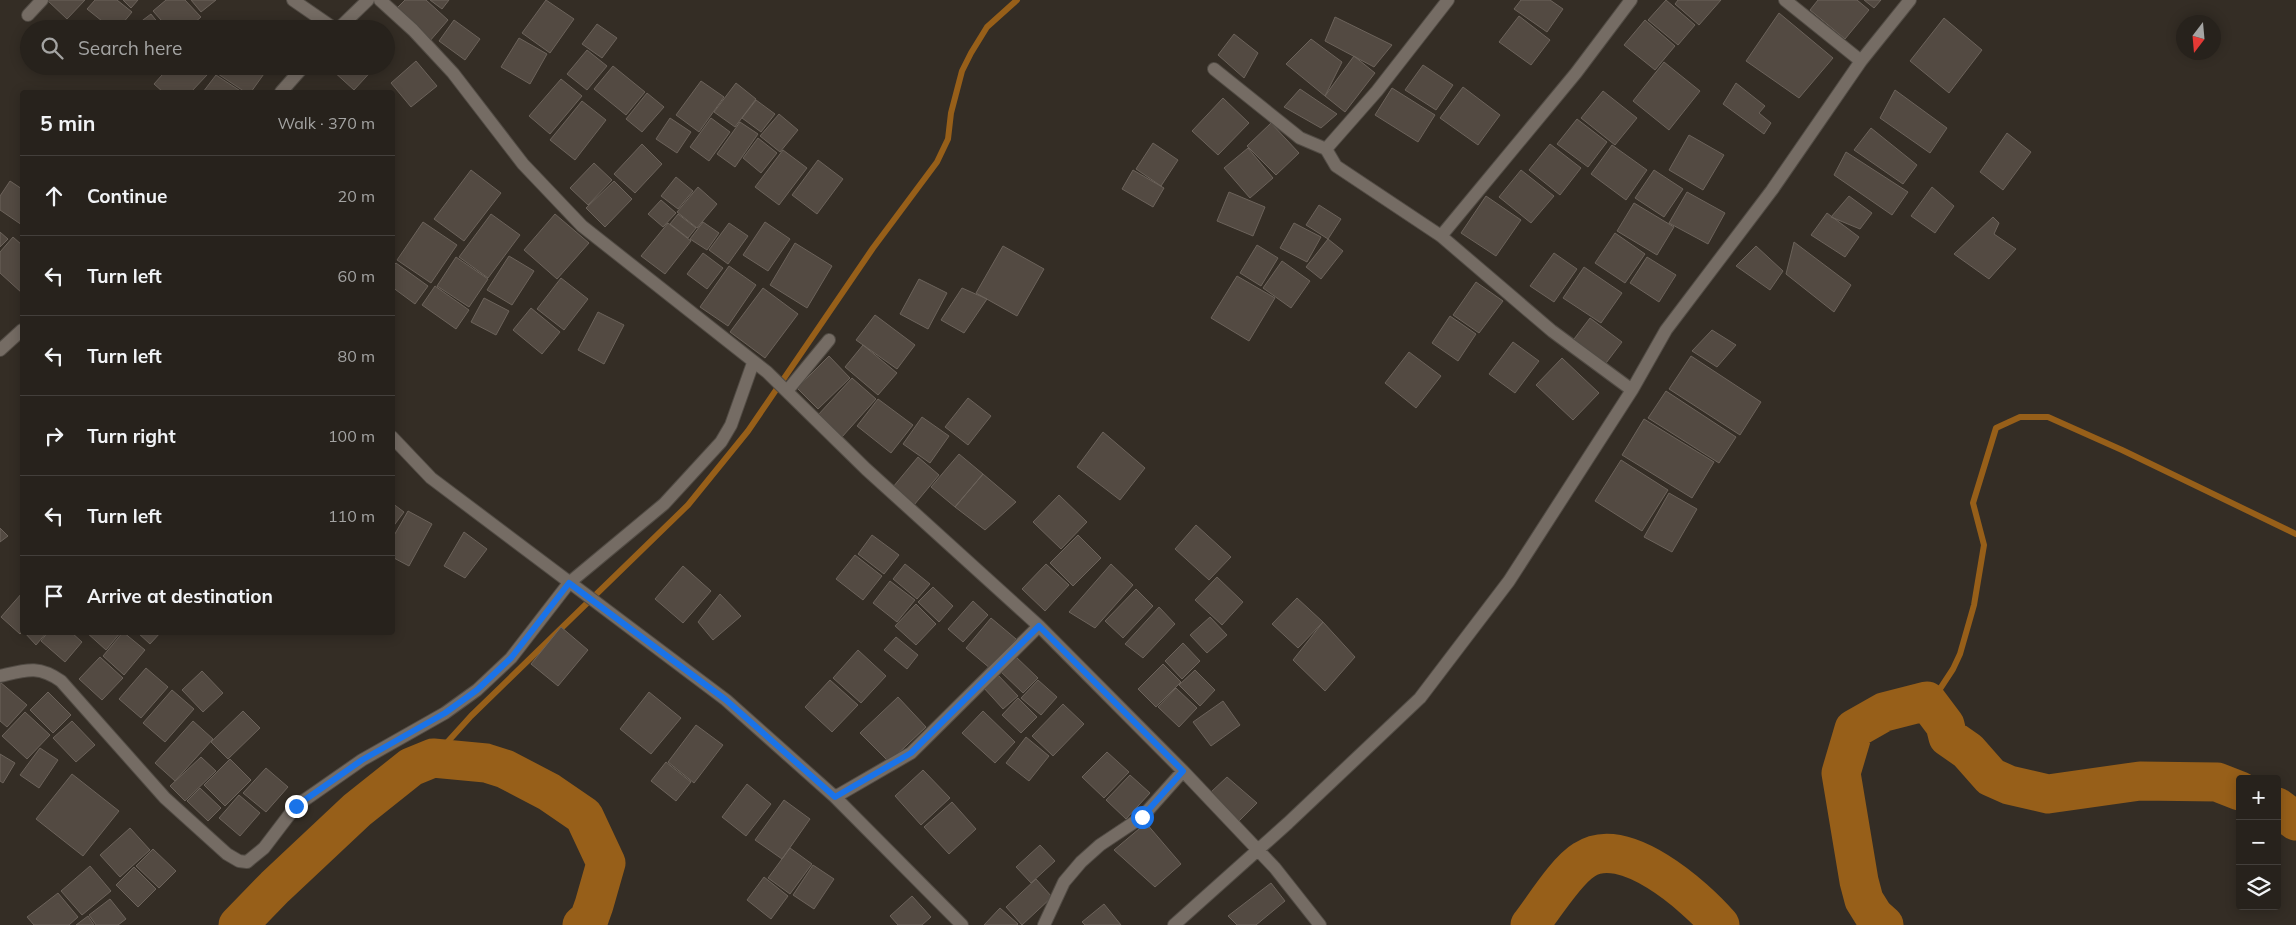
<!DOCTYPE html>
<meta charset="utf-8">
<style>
body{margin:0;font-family:Mulish,sans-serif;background:#332f29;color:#f1f3f6}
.controls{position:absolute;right:15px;bottom:15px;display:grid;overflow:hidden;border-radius:5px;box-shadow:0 2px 12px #0003}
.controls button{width:45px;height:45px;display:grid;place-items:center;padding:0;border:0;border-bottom:1px solid #433f3b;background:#27221c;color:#f1f3f6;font:25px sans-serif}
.compass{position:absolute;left:2176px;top:15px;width:45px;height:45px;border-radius:50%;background:#27221c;box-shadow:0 2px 12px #0003;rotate:196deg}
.stop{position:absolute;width:15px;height:15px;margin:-11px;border:4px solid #1a73e8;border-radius:50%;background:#fff}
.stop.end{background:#1a73e8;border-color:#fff;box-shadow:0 1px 5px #0008}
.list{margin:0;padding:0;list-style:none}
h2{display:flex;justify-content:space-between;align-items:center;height:65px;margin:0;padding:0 20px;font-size:21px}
h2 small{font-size:16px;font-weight:400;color:#a4a4a3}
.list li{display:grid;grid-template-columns:32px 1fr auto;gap:15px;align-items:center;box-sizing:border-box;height:80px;padding:0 20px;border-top:1px solid #433f3b}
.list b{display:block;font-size:19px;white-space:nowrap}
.list em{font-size:16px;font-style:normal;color:#a4a4a3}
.icon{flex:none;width:28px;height:28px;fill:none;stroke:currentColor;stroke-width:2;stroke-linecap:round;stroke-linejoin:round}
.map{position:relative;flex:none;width:2296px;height:925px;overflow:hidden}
.search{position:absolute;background:#27221c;box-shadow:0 2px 12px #0003;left:20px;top:20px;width:375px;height:55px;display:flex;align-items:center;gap:12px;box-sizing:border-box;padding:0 18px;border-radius:28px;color:#a4a4a3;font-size:19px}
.panel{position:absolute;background:#27221c;box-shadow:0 2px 12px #0003;left:20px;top:90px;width:375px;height:545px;border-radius:5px}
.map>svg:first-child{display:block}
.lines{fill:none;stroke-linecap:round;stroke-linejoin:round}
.stream{stroke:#975f19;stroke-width:6}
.river{stroke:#975f19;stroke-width:39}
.building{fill:#534a42;stroke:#6c635b}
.minor-casing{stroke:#514b44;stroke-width:14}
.minor{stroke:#756c64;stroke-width:12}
.route{stroke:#1a73e8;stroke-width:6}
</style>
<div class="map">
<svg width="2296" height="925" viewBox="0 0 2296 925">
<rect width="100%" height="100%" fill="#342d25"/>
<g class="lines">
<!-- stream -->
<path class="stream" d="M 1927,701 L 1936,695 L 1953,669 L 1960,654 L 1974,605 L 1984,545 L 1973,503 L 1996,428 L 2020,417 L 2048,417 L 2122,450 L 2296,534
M 433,758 L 471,716 L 688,505 L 748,431 L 873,248 L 937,162 L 948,139 L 951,113 L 962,71 L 971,53 L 987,27 L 1017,0"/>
<!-- river -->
<path class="river" d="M 2277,807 L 2296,821
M 238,925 L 275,887 L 357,810 L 411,767 L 433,758 L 486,763 L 505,769 L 549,792 L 584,816 L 606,863 L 594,905 L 589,919 L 582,925
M 1530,925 C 1544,907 1566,871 1584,860 C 1624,833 1695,896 1720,925
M 1884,925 L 1874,916 L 1864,900 L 1859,881 L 1841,773 L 1854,729 L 1884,712 L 1927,701 L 1945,725 L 1948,737 L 1968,751 L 1991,777 L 2009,785 L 2048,794 L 2140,781 L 2217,782 L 2240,791"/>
</g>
<!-- building -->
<path class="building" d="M 47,0 L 85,0 L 67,19 Z
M 95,0 L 117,0 L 132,12 L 118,29 L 112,29 L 87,9 Z
M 123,0 L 138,0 L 131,8 Z
M 166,0 L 185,0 L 201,17 L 187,29 L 169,29 L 153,11 Z
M 191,0 L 216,0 L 201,12 Z
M 405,0 L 426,0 L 448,20 L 429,42 L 394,11 Z
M 430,0 L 449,0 L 442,9 Z
M 546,0 L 574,19 L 550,53 L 522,33 Z
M 1521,0 L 1550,0 L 1563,9 L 1547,32 L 1514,9 Z
M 1666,0 L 1695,25 L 1678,45 L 1648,20 Z
M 1678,0 L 1721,0 L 1699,25 L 1675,4 Z
M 1818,0 L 1857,0 L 1869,10 L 1845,39 L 1810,10 Z
M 1864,0 L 1881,0 L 1874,8 Z
M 1779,13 L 1833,58 L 1799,98 L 1746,61 Z
M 151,14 L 163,29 L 131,29 Z
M 1519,16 L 1550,40 L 1531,65 L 1499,42 Z
M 1335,17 L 1392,45 L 1374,67 L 1325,41 Z
M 1944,18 L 1982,50 L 1949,93 L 1910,61 Z
M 454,20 L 480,39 L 465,60 L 439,41 Z
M 1645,20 L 1675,46 L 1655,70 L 1624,45 Z
M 257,22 L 266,29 L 252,29 Z
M 597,24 L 617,38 L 602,58 L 582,44 Z
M 1234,34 L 1258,53 L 1244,78 L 1218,55 Z
M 519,38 L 547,54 L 530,84 L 501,67 Z
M 1311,39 L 1342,62 L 1325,96 L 1286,64 Z
M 587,50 L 607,66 L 587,90 L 567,74 Z
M 1354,56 L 1375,73 L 1345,112 L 1325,96 Z
M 416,61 L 437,86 L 411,107 L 391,83 Z
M 1664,62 L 1700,91 L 1669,130 L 1633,101 Z
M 1423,65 L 1453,85 L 1436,110 L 1405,90 Z
M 170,66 L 197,66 L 207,75 L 191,92 L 163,92 L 154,84 Z
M 201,66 L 217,66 L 211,74 Z
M 223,66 L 258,66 L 266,71 L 251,92 L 245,92 L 218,74 Z
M 336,66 L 376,66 L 354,90 L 332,70 Z
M 613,66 L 645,92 L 626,115 L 594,89 Z
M 216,75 L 242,92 L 203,92 Z
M 561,79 L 582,96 L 550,134 L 529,116 Z
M 701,81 L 724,97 L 699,132 L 676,115 Z
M 736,83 L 756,99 L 735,127 L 714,112 Z
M 1736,83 L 1765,106 L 1759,113 L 1771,123 L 1764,134 L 1723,104 Z
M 1463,87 L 1500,115 L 1478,145 L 1440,118 Z
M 1392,88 L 1435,115 L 1418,142 L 1375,115 Z
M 1300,89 L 1337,114 L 1321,128 L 1284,107 Z
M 1895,90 L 1947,128 L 1930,153 L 1880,118 Z
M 1603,91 L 1637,118 L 1615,145 L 1581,118 Z
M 647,93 L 664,107 L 642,132 L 626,119 Z
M 1223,98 L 1249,123 L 1218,155 L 1192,131 Z
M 756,100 L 775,114 L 761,132 L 742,118 Z
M 582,101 L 606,120 L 575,160 L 550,140 Z
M 779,114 L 798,130 L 780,152 L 760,136 Z
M 670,118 L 691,132 L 677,153 L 656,139 Z
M 711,118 L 730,132 L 709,161 L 690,147 Z
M 1577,119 L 1607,142 L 1588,167 L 1557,144 Z
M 740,122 L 758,134 L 735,167 L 717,154 Z
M 1271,123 L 1299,153 L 1276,175 L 1247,146 Z
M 1871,128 L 1917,165 L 1903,184 L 1854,150 Z
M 2007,133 L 2031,152 L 2003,190 L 1980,172 Z
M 1689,135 L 1724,155 L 1703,190 L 1669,170 Z
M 758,138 L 777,153 L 761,173 L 743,158 Z
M 1153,143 L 1178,160 L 1161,186 L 1136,169 Z
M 642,144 L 662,164 L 635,193 L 614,174 Z
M 1550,144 L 1581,168 L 1560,195 L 1529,170 Z
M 1612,145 L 1647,170 L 1626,200 L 1591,174 Z
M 1248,148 L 1273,178 L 1250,198 L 1224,168 Z
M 783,150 L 807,168 L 779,205 L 755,187 Z
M 1846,152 L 1908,192 L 1892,215 L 1834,175 Z
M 818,160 L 843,179 L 817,214 L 792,195 Z
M 594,163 L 612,180 L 588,205 L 570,188 Z
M 471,170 L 501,193 L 464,241 L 434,219 Z
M 1133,170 L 1164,188 L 1153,207 L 1122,189 Z
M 1521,170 L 1554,196 L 1531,223 L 1499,197 Z
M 1654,170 L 1683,189 L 1664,217 L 1635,198 Z
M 676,177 L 693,191 L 678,209 L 661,196 Z
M 10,181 L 22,189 L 22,225 L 0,210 L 0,196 Z
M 614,181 L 632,199 L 605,227 L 586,208 Z
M 698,187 L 717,204 L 697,228 L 677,212 Z
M 1932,187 L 1954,206 L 1935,233 L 1911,216 Z
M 1229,192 L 1265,207 L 1253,236 L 1217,221 Z
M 1687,192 L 1725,213 L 1708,244 L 1669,223 Z
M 1486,196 L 1521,220 L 1496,256 L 1461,233 Z
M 1849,196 L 1872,213 L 1860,229 L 1831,217 Z
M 661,200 L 676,213 L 663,227 L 648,214 Z
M 1634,203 L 1674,227 L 1657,255 L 1617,231 Z
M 1319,205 L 1341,219 L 1328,239 L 1306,225 Z
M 1827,213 L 1859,237 L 1845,257 L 1811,235 Z
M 491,214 L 520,235 L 488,278 L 459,257 Z
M 555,214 L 589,243 L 557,279 L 524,250 Z
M 678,214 L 696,228 L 688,238 L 670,224 Z
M 1993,217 L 1999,223 L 1994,234 L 2016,249 L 1989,279 L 1954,254 Z
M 423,222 L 457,245 L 431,283 L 397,260 Z
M 703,222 L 719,233 L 707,250 L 690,239 Z
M 765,222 L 790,239 L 768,271 L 743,255 Z
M 668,223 L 691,241 L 665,274 L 641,256 Z
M 729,223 L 748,236 L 728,264 L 709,250 Z
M 1294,223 L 1321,237 L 1307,262 L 1280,248 Z
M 0,232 L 8,239 L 0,247 Z
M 1615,233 L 1645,254 L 1625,283 L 1595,263 Z
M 13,237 L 22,245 L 22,293 L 0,273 L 0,252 Z
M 1328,239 L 1343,251 L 1321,279 L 1306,267 Z
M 1794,242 L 1851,285 L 1834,312 L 1786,274 Z
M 795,243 L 832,266 L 807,308 L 770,285 Z
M 1257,245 L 1278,258 L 1261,286 L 1240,273 Z
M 1003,246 L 1044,269 L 1017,316 L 976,293 Z
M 1756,246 L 1783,271 L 1770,290 L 1736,266 Z
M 703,253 L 723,268 L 707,289 L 687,274 Z
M 1554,253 L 1577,269 L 1554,302 L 1530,286 Z
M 509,256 L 534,271 L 512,305 L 487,290 Z
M 456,257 L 488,279 L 469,307 L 437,286 Z
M 1647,257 L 1676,275 L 1659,302 L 1630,283 Z
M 1282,261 L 1310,281 L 1291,308 L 1263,288 Z
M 396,263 L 428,286 L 415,304 L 392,287 L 392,267 Z
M 729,266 L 756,285 L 728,326 L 700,307 Z
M 1584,267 L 1622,293 L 1601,323 L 1563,298 Z
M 1237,276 L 1275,298 L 1249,341 L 1211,318 Z
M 561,278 L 588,299 L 564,330 L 537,309 Z
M 919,279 L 947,293 L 928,329 L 900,314 Z
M 1476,282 L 1503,301 L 1479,333 L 1453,315 Z
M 435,286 L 469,310 L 456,329 L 422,305 Z
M 763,288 L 798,314 L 765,358 L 730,332 Z
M 962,288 L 987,299 L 964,333 L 941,320 Z
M 484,298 L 509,311 L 496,335 L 471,322 Z
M 531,308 L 560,332 L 542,354 L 513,330 Z
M 598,312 L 624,325 L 604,364 L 578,350 Z
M 875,315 L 915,345 L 897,369 L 856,340 Z
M 1450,316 L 1476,334 L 1458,361 L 1432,343 Z
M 1590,318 L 1622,342 L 1603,367 L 1571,343 Z
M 1712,330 L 1736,345 L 1717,367 L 1692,351 Z
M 1513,342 L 1539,361 L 1515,393 L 1489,374 Z
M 863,345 L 897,373 L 878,395 L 845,367 Z
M 1409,352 L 1441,376 L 1416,408 L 1385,383 Z
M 829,356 L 850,378 L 818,409 L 797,388 Z
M 1691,356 L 1761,402 L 1740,435 L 1669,389 Z
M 1562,358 L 1599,393 L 1573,420 L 1536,385 Z
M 852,378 L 876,399 L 842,437 L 818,415 Z
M 1666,391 L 1736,437 L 1719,463 L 1648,418 Z
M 968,398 L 991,416 L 968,445 L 945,427 Z
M 878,399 L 913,425 L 891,453 L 857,426 Z
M 922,417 L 949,436 L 930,463 L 903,444 Z
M 1644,419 L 1714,462 L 1692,498 L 1622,455 Z
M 1103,432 L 1145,468 L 1120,500 L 1077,467 Z
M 959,454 L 983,474 L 955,507 L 931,487 Z
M 918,457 L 939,475 L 914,505 L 893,487 Z
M 1621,460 L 1668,490 L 1642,531 L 1595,501 Z
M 983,474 L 1016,502 L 985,530 L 955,507 Z
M 1669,493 L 1697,509 L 1672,552 L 1644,537 Z
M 1059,495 L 1087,522 L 1061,549 L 1033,522 Z
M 392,503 L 404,512 L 392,528 Z
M 408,511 L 432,524 L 409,566 L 392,557 L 392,539 Z
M 1196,525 L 1231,557 L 1209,580 L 1175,549 Z
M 0,528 L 8,536 L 0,542 Z
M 464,532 L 487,549 L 465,578 L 444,566 Z
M 872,535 L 899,555 L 884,574 L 858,554 Z
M 1078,535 L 1101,558 L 1073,586 L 1050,563 Z
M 855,555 L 882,576 L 863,600 L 836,579 Z
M 905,564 L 930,584 L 917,599 L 893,579 Z
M 1046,564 L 1069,585 L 1045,611 L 1022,589 Z
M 1111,564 L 1133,585 L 1095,628 L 1069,612 Z
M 683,566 L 711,591 L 683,623 L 655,599 Z
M 1217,577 L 1243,602 L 1222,625 L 1195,600 Z
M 890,581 L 915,600 L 897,622 L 873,603 Z
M 933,587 L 953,606 L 939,622 L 918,602 Z
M 1136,589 L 1153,606 L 1123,638 L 1105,621 Z
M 22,593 L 22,632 L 20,634 L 1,617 Z
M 720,594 L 741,616 L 713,640 L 698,622 Z
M 1297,598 L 1323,622 L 1298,648 L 1272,624 Z
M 973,601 L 988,615 L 963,642 L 948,629 Z
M 916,604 L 936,624 L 916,645 L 895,626 Z
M 1159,607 L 1175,624 L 1143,658 L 1125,644 Z
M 1210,617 L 1227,635 L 1207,653 L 1190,635 Z
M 991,618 L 1016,639 L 991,669 L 966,648 Z
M 1323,622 L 1355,657 L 1325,691 L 1293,660 Z
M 561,627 L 588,650 L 558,686 L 531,664 Z
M 24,632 L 47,632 L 36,645 Z
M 48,632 L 71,632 L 82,642 L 65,662 L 41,641 Z
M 86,632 L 121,632 L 106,650 Z
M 123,632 L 145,650 L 124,675 L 103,656 Z
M 137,632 L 161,632 L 150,644 Z
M 896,637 L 918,655 L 907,669 L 884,650 Z
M 1183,643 L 1200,661 L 1182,679 L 1165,661 Z
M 858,650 L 886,676 L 861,703 L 833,678 Z
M 1014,655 L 1038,678 L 1023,693 L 999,670 Z
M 100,657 L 123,678 L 102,700 L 79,679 Z
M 1163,664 L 1181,682 L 1156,707 L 1138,689 Z
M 146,668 L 168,687 L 141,718 L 119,699 Z
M 1195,670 L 1215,690 L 1200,706 L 1179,685 Z
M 202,671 L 223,693 L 203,712 L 182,690 Z
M 997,674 L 1018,696 L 1003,709 L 983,687 Z
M 830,680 L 858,705 L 832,732 L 805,707 Z
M 1038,680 L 1057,697 L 1041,715 L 1021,698 Z
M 0,682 L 27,705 L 7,727 L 0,721 Z
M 1176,688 L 1197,708 L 1179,727 L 1158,707 Z
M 172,690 L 194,709 L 165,742 L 143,723 Z
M 48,692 L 71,715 L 53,733 L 30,710 Z
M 649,692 L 681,718 L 651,754 L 620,729 Z
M 898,697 L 926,727 L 889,762 L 860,733 Z
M 1018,698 L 1037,717 L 1021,733 L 1002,715 Z
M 1223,701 L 1240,725 L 1211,746 L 1193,722 Z
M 1063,704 L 1084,724 L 1053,756 L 1032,736 Z
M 243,711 L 260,728 L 228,759 L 211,742 Z
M 983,711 L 1015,742 L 995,763 L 962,733 Z
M 25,712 L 50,735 L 27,759 L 2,736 Z
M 72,721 L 95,745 L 76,762 L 53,738 Z
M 193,721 L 213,739 L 175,781 L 155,763 Z
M 696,725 L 723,745 L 694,783 L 668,762 Z
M 1026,737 L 1049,756 L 1029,781 L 1006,763 Z
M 40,748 L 58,760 L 39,788 L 20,775 Z
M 1107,752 L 1129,772 L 1104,798 L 1082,777 Z
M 0,754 L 15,763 L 3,783 L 0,781 Z
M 201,757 L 216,771 L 185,801 L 170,786 Z
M 230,759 L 251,780 L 225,806 L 204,785 Z
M 666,762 L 691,782 L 676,801 L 651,781 Z
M 266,768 L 288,787 L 266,812 L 243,793 Z
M 923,770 L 950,798 L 921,825 L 895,796 Z
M 72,774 L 119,811 L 83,856 L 36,819 Z
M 1130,775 L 1150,793 L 1126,819 L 1106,800 Z
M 1227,777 L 1257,803 L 1239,821 L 1211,792 Z
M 747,784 L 771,804 L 746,836 L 722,817 Z
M 200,788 L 221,808 L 208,821 L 187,801 Z
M 239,795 L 260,813 L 240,836 L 219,818 Z
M 784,800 L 810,819 L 782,859 L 755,840 Z
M 952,802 L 976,829 L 949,854 L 924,827 Z
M 1146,823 L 1181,864 L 1155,887 L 1114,850 Z
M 130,828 L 150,850 L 120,877 L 100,855 Z
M 1040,845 L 1055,861 L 1031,883 L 1016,867 Z
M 790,848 L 812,864 L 790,894 L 768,878 Z
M 153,849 L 176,871 L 159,888 L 136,866 Z
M 813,865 L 834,879 L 814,909 L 793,895 Z
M 90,866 L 111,891 L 82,915 L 61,891 Z
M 134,867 L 156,889 L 138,907 L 116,885 Z
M 764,877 L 788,896 L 771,919 L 747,900 Z
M 1036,879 L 1052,897 L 1022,925 L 1006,907 Z
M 1271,883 L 1285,901 L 1256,925 L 1237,925 L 1228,916 Z
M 58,893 L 78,917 L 69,925 L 34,925 L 27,917 Z
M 912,896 L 931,917 L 922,925 L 898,925 L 890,916 Z
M 110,899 L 126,919 L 118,925 L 96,925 L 89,915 Z
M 1104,904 L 1121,925 L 1085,925 L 1082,922 Z
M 1000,908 L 1018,924 L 1017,925 L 984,925 Z
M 88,916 L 94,925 L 76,925 Z"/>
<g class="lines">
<defs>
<path id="minor" d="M 293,0 L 335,29
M 380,0 L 413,30 L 453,73 L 523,164 L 582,226 L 767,372 L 866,469 L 1039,626 L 1183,771 L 1275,868 L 1320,925
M 1785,0 L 1861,61
M 28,15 L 42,0
M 338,29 L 368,0
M 1214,69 L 1300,138 L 1326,149 L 1336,166 L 1441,236 L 1552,331 L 1632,390
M 281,92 L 304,66
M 1326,149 L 1377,91 L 1448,0
M 1441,236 L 1576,73 L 1631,0
M 0,350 L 22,330
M 787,391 L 829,340
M 392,437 L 431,478 L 726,700 L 835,797 L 962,925
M 0,676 C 26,670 38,665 61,681 L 165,798 L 227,854 L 239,861 L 247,862 L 264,848 L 296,806 L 362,760 L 445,713 L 477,690 L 511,658 L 569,583 L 664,504 L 721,442 L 731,425 L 753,363
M 835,797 L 911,753 L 1039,626
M 1044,925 L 1064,882 L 1081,862 L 1100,845 L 1142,817 L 1183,771
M 1174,925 L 1288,823 L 1420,698 L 1509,581 L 1632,390 L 1666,330 L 1772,190 L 1861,61 L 1910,0"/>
</defs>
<!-- minor casing -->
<use href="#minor" class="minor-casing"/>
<!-- minor -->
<use href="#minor" class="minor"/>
</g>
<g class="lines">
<!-- route -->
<path class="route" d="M 296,806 L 362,760 L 445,713 L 477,690 L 511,658 L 569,583 L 726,700 L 835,797 L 911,753 L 1039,626 L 1183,771 L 1142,817"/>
</g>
</svg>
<div class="controls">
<button>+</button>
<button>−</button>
<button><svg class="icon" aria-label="layers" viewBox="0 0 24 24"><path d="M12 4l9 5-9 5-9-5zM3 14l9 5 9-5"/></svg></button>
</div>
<svg class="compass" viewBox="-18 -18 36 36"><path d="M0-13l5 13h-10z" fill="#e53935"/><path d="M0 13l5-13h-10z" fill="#a4a4a3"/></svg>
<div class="stop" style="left:1142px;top:817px"></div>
<div class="stop end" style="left:296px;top:806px"></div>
<div class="search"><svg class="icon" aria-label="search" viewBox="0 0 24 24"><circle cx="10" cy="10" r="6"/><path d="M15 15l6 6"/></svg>Search here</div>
<section class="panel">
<h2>5 min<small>Walk · 370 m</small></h2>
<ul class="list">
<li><svg class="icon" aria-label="ahead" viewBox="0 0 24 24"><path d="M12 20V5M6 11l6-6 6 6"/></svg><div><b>Continue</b></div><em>20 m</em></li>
<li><svg class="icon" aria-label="left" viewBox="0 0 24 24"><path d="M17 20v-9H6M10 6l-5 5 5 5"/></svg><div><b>Turn left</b></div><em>60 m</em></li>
<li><svg class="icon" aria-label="left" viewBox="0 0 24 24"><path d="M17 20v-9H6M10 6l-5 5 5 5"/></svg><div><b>Turn left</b></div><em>80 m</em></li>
<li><svg class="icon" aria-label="right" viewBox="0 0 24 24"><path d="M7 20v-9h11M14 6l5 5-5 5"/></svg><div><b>Turn right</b></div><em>100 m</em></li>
<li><svg class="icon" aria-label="left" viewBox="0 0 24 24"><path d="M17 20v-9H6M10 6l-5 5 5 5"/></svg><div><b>Turn left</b></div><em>110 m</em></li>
<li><svg class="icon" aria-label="arrive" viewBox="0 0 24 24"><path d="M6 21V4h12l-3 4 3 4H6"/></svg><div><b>Arrive at destination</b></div></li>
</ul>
</section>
</div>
